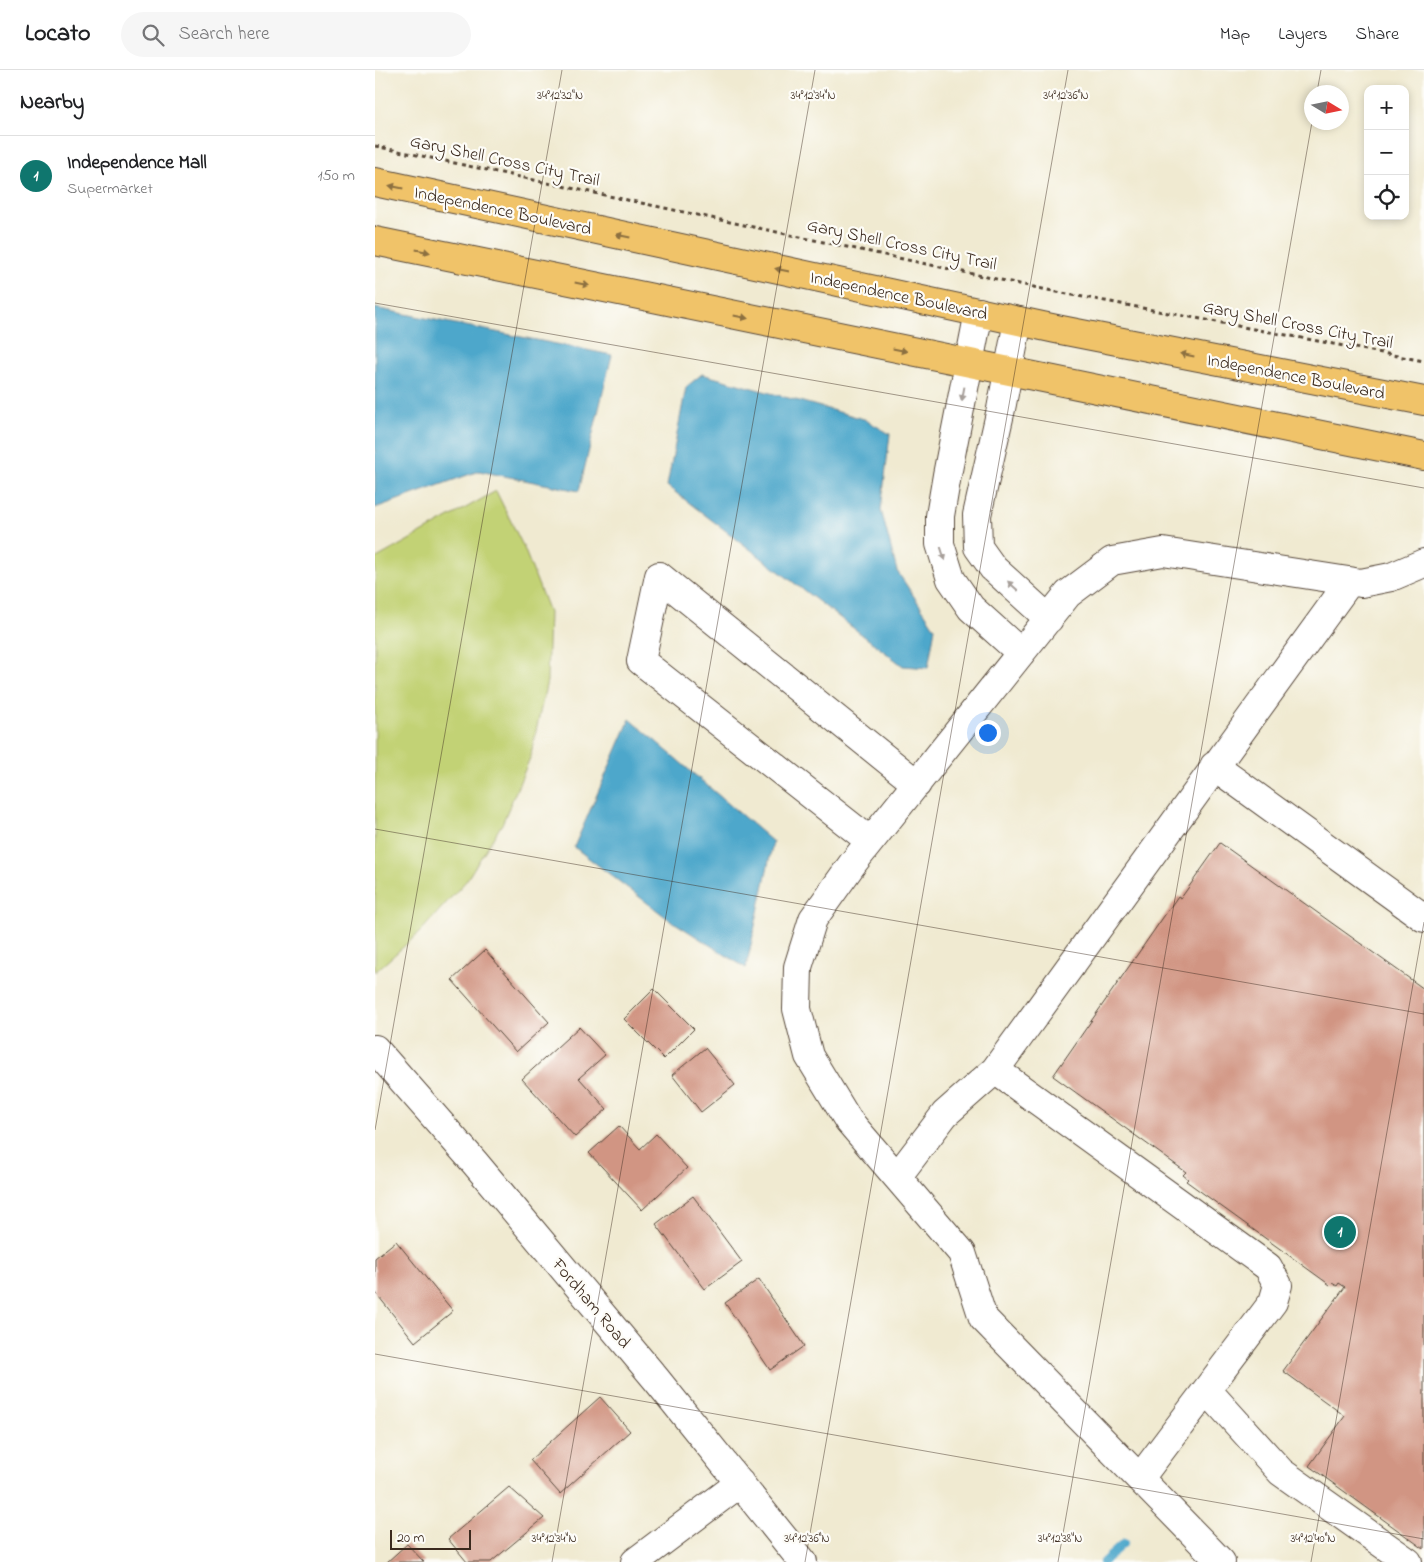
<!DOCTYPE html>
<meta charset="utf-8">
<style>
body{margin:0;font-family:"Indie Flower",sans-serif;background:#f6f6f6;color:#202124}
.controls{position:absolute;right:15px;top:15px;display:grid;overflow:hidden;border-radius:10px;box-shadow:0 2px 8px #0003}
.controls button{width:45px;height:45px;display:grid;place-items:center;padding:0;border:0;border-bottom:1px solid #e0e0e0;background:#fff;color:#202124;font:25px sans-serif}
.compass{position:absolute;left:929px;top:15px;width:45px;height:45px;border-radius:50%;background:#fff;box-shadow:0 2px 8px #0003;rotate:100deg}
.scale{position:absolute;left:15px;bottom:12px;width:81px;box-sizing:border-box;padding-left:5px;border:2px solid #3b2a1e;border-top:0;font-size:14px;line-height:18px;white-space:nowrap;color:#3b2a1e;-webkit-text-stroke:4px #fdfcf7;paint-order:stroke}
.you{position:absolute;left:612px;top:662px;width:18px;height:18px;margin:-12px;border:4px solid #fff;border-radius:50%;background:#1a73e8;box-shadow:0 0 0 8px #1a73e833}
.badge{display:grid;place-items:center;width:32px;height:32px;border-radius:50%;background:#0f766e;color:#fff;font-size:16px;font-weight:700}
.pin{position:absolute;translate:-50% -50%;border:2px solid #fff;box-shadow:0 1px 5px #0006}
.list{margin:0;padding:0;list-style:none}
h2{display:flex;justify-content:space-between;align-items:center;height:65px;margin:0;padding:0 20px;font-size:21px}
h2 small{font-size:16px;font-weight:400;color:#757577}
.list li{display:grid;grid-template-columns:32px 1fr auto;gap:15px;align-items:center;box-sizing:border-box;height:80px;padding:0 20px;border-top:1px solid #e0e0e0}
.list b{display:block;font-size:19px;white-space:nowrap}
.list p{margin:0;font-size:16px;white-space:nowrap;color:#757577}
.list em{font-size:16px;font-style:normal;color:#757577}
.icon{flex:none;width:28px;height:28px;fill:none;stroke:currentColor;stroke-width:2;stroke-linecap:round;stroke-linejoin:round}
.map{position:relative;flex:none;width:1049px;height:1492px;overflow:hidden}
header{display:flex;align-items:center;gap:30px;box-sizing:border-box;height:70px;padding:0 25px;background:#fff;border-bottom:1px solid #e0e0e0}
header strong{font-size:24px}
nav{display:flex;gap:28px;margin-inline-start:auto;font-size:18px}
.search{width:350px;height:45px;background:#f6f6f6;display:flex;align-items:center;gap:12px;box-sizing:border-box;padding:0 18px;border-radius:28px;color:#757577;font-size:19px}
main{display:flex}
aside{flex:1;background:#fff}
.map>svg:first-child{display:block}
.green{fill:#c2d275;stroke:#7e7e4a}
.water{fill:#4ea7cb;stroke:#446874}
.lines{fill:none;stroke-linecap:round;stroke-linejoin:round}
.stream{stroke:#4ea7cb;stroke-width:8}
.building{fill:#d19583}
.minor-casing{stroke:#564739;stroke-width:30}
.major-casing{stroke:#564739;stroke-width:30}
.path{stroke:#564739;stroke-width:3;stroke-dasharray:4 4;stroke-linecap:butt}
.minor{stroke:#fff;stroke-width:28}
.major{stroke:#f0c369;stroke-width:28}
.oneway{fill:#8c6f40}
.oneway2{fill:#a79f9a}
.ticks{fill:none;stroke:#3b2a1e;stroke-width:1;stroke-opacity:0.45}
.labels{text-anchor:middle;stroke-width:4.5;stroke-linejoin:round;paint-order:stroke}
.street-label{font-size:18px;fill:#3b2a1e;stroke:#fdfcf7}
.ticks-label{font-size:12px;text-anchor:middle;fill:#3b2a1e;stroke:#fdfcf7;stroke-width:4.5;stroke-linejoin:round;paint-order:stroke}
</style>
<header>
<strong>Locato</strong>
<div class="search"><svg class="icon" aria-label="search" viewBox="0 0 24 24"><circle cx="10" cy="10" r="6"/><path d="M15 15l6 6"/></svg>Search here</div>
<nav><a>Map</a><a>Layers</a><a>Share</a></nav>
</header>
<main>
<aside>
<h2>Nearby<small></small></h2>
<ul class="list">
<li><span class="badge">1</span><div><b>Independence Mall</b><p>Supermarket</p></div><em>150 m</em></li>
</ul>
</aside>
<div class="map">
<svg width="1049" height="1492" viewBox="0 0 1049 1492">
<rect width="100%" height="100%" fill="#fdfcf7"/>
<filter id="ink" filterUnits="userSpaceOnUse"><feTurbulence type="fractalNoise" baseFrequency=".02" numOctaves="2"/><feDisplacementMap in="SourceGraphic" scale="10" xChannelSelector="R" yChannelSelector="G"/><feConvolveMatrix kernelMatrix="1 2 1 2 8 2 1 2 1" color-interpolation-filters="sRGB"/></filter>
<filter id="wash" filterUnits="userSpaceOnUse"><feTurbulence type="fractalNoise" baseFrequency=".0096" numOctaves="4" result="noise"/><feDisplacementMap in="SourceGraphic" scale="20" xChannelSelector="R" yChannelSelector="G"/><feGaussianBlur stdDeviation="1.12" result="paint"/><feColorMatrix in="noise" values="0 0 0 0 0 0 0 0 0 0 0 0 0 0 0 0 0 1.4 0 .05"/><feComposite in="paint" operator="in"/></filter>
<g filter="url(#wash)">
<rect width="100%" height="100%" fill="#f0ead1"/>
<!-- green -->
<path class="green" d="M 121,421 L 149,478 L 174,542 L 172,611 L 155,688 L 127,754 L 91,811 L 44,863 L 0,902 L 0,489 Z"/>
<!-- water -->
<path class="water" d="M 0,238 L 237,285 L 204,421 L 104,401 L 0,438 Z
M 327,304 L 489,349 L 515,364 L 506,440 L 522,501 L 560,558 L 553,598 L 528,596 L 292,416 L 311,317 Z
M 255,649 L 398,772 L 371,898 L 292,848 L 199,777 Z"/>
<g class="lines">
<!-- stream -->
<path class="stream" d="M 728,1492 L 749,1473"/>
</g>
<g id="blocks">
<!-- building -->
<path class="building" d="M 845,773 L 1049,919 L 1049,1479 L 934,1396 L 970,1346 L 908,1301 L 970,1217 L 964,1213 L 962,1216 L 957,1213 L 955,1215 L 811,1111 L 813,1109 L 808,1105 L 811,1102 L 678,1006 L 803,826 L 806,828 Z
M 110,880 L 174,952 L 141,982 L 77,910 Z
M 279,919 L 319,959 L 289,989 L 249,949 Z
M 204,957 L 230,985 L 204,1008 L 232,1039 L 200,1067 L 147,1009 Z
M 330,978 L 360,1015 L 326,1042 L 297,1005 Z
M 244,1056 L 265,1079 L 281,1064 L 312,1098 L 267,1140 L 214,1083 Z
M 318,1126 L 367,1192 L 330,1219 L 281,1154 Z
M 21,1171 L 78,1241 L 40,1272 L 0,1222 L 0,1188 Z
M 384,1209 L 429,1276 L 395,1300 L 350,1233 Z
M 225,1327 L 255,1361 L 185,1424 L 155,1390 Z
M 134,1417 L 169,1448 L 116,1492 L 92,1492 L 73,1469 Z
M 32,1474 L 49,1492 L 12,1492 Z"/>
</g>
</g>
<g filter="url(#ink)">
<use href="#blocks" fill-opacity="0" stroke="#564739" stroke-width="1"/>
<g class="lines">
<defs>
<path id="minor" d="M 604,242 L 572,405 L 565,446 L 565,474 L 576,509 L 596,538 L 646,583
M 643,251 L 626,339 L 602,445 L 603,477 L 618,498 L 674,549
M 839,696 L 1049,848
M 495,771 L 266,591 L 284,506 L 542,714
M 0,979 L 100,1093 L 281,1309 L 428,1492
M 620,1000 L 893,1197 L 903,1215 L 898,1232 L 765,1408
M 522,1107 L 570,1044 L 620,1000 L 975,511
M 832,1320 L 906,1402 L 1033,1492
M 260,1492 L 365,1413
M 846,1492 L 608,1248 L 587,1183 L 473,1050 L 434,986 L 422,939 L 423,897 L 438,849 L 478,793 L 693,524 L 737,491 L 788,482 L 986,513 L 1016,507 L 1049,493"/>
<path id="major" d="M 0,112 L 681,259 L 1049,331
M 0,171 L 1049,386"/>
</defs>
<!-- minor casing -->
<use href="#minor" class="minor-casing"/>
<!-- major casing -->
<use href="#major" class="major-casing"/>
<!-- path -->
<path class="path" d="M 0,76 L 682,222 L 1049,291"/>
<!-- minor -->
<use href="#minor" class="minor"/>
<!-- major -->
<use href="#major" class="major"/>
</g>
<!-- one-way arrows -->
<defs><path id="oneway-solid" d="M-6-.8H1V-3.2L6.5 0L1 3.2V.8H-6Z" transform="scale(1.25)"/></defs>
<g class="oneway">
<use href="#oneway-solid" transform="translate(21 117) rotate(-168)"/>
<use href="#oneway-solid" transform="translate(248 166) rotate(-168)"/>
<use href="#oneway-solid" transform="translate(48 181) rotate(12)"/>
<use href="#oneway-solid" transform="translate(407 200) rotate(-168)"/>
<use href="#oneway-solid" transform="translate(207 214) rotate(12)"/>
<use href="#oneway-solid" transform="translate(366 247) rotate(12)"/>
<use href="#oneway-solid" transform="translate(525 280) rotate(12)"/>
<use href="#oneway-solid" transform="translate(812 285) rotate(-169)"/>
</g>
<g class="oneway2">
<use href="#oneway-solid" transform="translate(588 324) rotate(101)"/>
<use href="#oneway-solid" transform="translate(568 484) rotate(72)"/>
<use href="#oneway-solid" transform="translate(638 516) rotate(-138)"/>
</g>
</g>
<!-- ticks -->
<path class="ticks" d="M 942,22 L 946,0M 0,233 L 1049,418M 0,759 L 1049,944M 0,1060 L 187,0M 0,1284 L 1049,1469M 177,1492 L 440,0M 430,1492 L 693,0M 683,1492 L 937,52M 936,1492 L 1049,852"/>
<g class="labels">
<!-- street labels -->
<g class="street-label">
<text transform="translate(130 90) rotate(12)" y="6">Gary Shell Cross City Trail</text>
<text transform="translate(128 140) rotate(12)" y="6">Independence Boulevard</text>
<text transform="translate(527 174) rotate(12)" y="6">Gary Shell Cross City Trail</text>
<text transform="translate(524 225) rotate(12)" y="6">Independence Boulevard</text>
<text transform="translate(923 254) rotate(11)" y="6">Gary Shell Cross City Trail</text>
<text transform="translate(921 306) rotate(11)" y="6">Independence Boulevard</text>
<text transform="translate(217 1233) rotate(50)" y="6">Fordham Road</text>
</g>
</g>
<g class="ticks-label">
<text x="185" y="29">34°12'32"N</text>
<text x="438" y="29">34°12'34"N</text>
<text x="691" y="29">34°12'36"N</text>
<text x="179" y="1472">34°12'34"N</text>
<text x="432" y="1472">34°12'36"N</text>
<text x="685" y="1472">34°12'38"N</text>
<text x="938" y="1472">34°12'40"N</text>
</g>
</svg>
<div class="controls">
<button>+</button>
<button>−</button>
<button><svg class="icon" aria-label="locate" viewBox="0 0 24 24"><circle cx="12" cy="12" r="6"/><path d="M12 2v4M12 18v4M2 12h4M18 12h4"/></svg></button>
</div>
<svg class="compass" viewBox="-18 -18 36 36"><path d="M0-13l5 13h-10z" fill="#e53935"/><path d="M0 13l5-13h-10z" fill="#757577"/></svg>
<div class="scale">20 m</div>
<div class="you"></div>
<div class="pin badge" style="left:965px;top:1162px">1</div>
</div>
</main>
